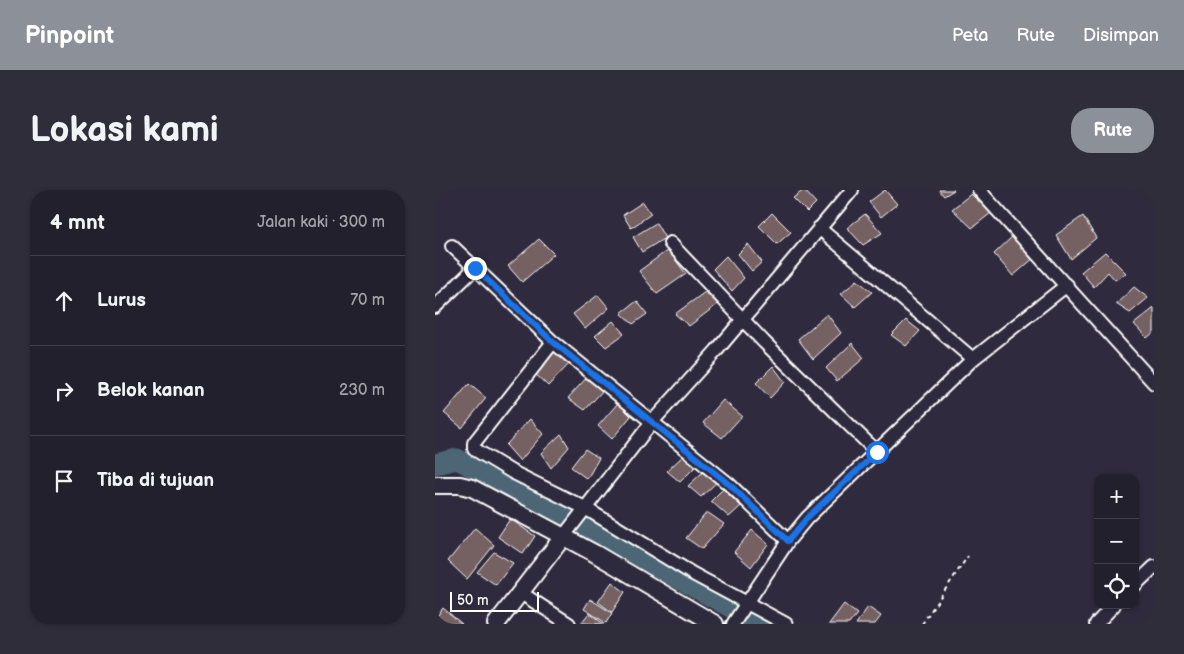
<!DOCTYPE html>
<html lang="id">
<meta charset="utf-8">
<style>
body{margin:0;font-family:"Balsamiq Sans",sans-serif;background:#2f2d3a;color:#f1f3f6}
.controls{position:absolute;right:15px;bottom:15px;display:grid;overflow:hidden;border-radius:10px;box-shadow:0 1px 4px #0004}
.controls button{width:45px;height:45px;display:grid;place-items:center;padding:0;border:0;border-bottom:1px solid #403e4a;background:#23202e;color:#f1f3f6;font:25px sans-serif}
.scale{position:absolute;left:15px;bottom:12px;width:89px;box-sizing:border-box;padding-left:5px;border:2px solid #fff;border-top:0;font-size:14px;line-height:18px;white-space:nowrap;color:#fff;-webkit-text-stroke:4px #2f2a3d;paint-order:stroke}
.stop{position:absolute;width:15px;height:15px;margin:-11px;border:4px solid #1a73e8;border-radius:50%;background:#fff}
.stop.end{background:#1a73e8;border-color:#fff;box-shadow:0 1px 5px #0008}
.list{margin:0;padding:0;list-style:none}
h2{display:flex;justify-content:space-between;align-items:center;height:65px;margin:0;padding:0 20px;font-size:21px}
h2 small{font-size:16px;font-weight:400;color:#a3a3aa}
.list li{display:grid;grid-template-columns:32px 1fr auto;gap:15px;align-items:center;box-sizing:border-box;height:90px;padding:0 20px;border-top:1px solid #403e4a}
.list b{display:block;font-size:19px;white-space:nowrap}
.list em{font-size:16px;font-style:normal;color:#a3a3aa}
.icon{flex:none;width:28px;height:28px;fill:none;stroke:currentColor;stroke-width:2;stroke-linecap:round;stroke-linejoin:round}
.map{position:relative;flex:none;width:719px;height:434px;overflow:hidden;border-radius:20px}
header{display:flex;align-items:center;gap:30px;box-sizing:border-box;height:70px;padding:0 25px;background:#8c9099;color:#fff}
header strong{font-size:24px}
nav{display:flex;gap:28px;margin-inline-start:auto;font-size:18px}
.intro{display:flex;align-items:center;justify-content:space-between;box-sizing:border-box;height:120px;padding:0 30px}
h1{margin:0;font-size:35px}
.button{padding:12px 22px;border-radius:20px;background:#8c9099;color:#fff;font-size:18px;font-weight:700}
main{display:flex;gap:30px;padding:0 30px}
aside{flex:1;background:#23202e;border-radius:20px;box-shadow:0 1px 4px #0004}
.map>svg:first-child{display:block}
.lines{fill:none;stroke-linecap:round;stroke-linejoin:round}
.river{stroke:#4d6676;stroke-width:21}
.building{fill:#756062;stroke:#fff}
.minor-casing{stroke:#fff;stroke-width:16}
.tertiary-casing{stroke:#fff;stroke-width:20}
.path{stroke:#fff;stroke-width:2;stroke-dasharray:4 4;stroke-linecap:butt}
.minor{stroke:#2f2a3d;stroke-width:12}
.tertiary{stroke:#2f2a3d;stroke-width:16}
.route{stroke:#1a73e8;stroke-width:6}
</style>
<header>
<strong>Pinpoint</strong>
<nav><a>Peta</a><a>Rute</a><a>Disimpan</a></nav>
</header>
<div class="intro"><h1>Lokasi kami</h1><a class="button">Rute</a></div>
<main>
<aside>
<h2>4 mnt<small>Jalan kaki · 300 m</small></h2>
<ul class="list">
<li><svg class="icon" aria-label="ahead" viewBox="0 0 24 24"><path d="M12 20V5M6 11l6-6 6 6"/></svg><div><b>Lurus</b></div><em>70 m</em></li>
<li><svg class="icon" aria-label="right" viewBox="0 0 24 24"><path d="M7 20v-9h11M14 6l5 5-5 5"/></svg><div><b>Belok kanan</b></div><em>230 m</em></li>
<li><svg class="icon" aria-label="arrive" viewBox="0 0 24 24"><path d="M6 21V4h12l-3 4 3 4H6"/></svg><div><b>Tiba di tujuan</b></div></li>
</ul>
</aside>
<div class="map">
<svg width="719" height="434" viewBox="0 0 719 434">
<rect width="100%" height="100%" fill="#2f2a3d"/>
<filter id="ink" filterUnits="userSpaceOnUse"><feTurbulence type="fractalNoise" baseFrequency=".02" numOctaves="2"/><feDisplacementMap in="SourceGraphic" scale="10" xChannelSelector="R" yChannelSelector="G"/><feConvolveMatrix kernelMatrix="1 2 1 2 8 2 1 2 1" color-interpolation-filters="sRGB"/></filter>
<g filter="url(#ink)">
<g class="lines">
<!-- river -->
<path class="river" d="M 0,274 L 22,269 L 130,325 L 326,434"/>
</g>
<!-- building -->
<path class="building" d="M 369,0 L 381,13 L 372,22 L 358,8 Z
M 450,0 L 462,14 L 446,27 L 434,12 Z
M 504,0 L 519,0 L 509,6 Z
M 536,4 L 556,23 L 537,38 L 517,19 Z
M 208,12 L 216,24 L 196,38 L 188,25 Z
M 337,23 L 356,42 L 342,54 L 324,36 Z
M 430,24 L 447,43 L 428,55 L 412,38 Z
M 648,26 L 661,48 L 636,69 L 621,45 Z
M 221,33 L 230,48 L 207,62 L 198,47 Z
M 580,44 L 600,67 L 578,86 L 559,64 Z
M 104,49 L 119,64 L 87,92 L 73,76 Z
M 313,54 L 327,72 L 317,81 L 303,64 Z
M 233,60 L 251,84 L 222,104 L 204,81 Z
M 670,62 L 691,83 L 680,90 L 673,82 L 659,97 L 646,82 Z
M 291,66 L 309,88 L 297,101 L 278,79 Z
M 422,90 L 437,102 L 420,117 L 406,104 Z
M 699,97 L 713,108 L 695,123 L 681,114 Z
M 270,102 L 283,114 L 254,136 L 240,124 Z
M 163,105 L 174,118 L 150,139 L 138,124 Z
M 202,111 L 212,124 L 198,134 L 186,123 Z
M 719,118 L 719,142 L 712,148 L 699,134 Z
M 392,124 L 406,143 L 378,169 L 363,149 Z
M 471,130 L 485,141 L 471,156 L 456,145 Z
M 178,131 L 189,144 L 171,157 L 160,146 Z
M 417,153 L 429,168 L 402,191 L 391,178 Z
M 122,157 L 136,172 L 113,196 L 97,181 Z
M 338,176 L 350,192 L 335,208 L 321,193 Z
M 154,185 L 170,198 L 150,220 L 133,208 Z
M 34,194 L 51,208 L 27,238 L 9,223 Z
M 288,210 L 307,226 L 287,248 L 268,233 Z
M 183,213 L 196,226 L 177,249 L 163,236 Z
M 95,229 L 108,244 L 85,271 L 71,255 Z
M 126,244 L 134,257 L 116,278 L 106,263 Z
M 150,259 L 164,268 L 152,289 L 136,277 Z
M 249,265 L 262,275 L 245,292 L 232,281 Z
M 271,279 L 284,290 L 266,307 L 253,296 Z
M 288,299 L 306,316 L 294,327 L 276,311 Z
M 272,322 L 289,334 L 267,359 L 251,348 Z
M 75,329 L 100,346 L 88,364 L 63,347 Z
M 40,338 L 59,355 L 32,389 L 13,371 Z
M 317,340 L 333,354 L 316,377 L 299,362 Z
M 59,362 L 78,373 L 61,395 L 42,382 Z
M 177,392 L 190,402 L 177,422 L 163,412 Z
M 155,409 L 177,423 L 171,433 L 149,419 Z
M 409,414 L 422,424 L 414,434 L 394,434 Z
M 433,417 L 446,426 L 440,434 L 421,434 Z
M 8,418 L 27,434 L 0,434 L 0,429 Z
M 154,423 L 169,434 L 146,433 Z"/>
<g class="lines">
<defs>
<path id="minor" d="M 544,0 L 719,193
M 384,38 L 538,169
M 235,53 L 329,152 L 442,262
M 17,56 L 118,152 L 295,295 L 353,351 L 372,328 L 538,169 L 632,95
M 0,117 L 40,78
M 118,152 L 39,253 L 39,259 L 77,282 L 150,318 L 258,384 L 351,434
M 128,347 L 217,232 L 282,160 L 417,0
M 700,395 L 719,377
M 86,403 L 134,434
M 298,434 L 353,351
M 661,434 L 679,415"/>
<path id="tertiary" d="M 0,295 L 25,295 L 37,298 L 159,363 L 280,434
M 61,434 L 128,347"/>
</defs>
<!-- minor casing -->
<use href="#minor" class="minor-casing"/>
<!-- tertiary casing -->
<use href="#tertiary" class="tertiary-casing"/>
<!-- path -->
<path class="path" d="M 487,434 L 533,366"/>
<!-- minor -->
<use href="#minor" class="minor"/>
<!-- tertiary -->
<use href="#tertiary" class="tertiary"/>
</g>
</g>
<g class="lines" filter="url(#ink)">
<!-- route -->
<path class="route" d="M 40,78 L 118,152 L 295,295 L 353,351 L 372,328 L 442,262"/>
</g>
</svg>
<div class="controls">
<button>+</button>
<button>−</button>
<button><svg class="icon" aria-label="locate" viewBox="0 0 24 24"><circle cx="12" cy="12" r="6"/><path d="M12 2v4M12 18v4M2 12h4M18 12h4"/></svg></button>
</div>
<div class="scale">50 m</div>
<div class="stop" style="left:442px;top:262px"></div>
<div class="stop end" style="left:40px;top:78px"></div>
</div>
</main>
